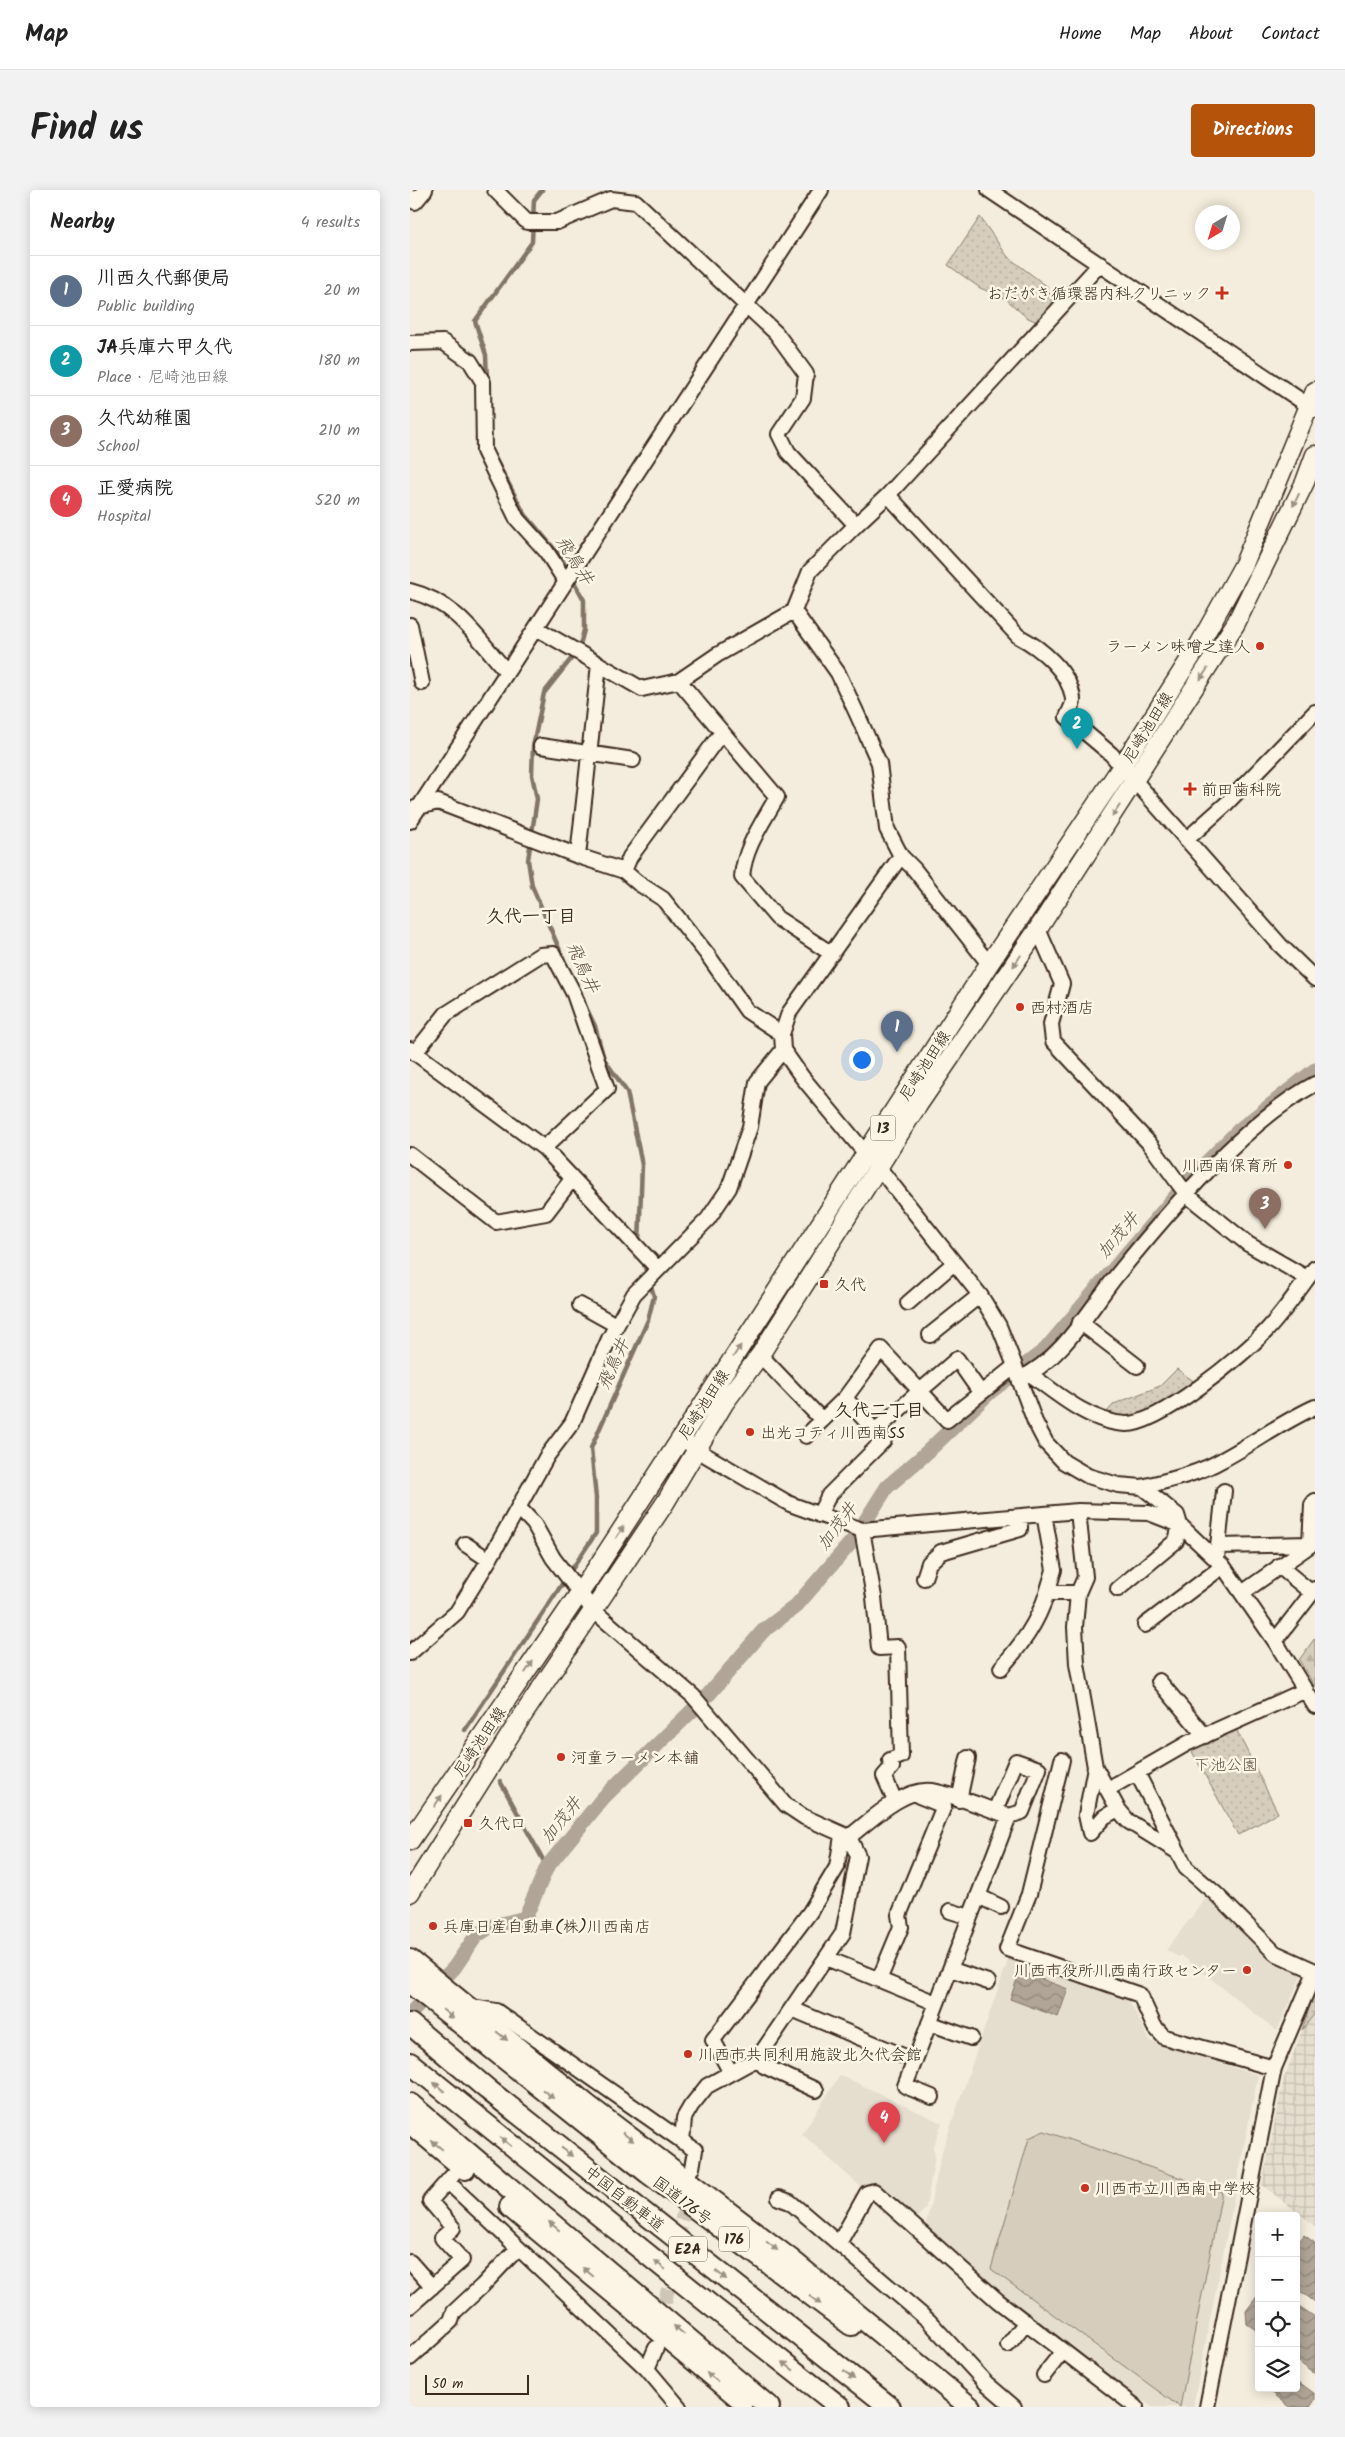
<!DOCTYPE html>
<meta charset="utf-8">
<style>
body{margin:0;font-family:Kalam,"Klee One",sans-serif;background:#f2f2f2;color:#222}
.controls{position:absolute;right:15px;bottom:15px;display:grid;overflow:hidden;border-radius:5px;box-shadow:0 2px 12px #0003}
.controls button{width:45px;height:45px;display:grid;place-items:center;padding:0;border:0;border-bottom:1px solid #e0e0e0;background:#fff;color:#222;font:25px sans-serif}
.compass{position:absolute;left:785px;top:15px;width:45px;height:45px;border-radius:50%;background:#fff;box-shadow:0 2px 12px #0003;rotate:218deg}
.scale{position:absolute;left:15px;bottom:12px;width:104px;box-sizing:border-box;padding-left:5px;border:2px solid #3b2a1e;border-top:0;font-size:14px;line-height:18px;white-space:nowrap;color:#3b2a1e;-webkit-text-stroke:4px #fcf5e5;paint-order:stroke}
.you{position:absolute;left:451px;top:869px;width:18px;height:18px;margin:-12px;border:4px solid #fff;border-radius:50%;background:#1a73e8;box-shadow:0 0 0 8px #1a73e833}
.badge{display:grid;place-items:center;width:32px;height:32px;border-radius:50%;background:#b45309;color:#fff;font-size:16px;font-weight:700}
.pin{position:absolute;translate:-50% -41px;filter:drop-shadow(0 1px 2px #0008)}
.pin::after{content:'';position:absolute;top:26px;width:18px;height:15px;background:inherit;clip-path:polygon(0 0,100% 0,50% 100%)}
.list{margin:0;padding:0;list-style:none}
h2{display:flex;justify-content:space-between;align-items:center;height:65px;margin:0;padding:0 20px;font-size:21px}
h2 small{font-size:16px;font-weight:400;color:#767676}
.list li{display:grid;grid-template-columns:32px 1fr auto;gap:15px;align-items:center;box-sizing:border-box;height:70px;padding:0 20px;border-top:1px solid #e0e0e0}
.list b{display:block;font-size:19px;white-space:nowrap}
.list p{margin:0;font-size:16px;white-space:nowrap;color:#767676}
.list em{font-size:16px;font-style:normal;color:#767676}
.icon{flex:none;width:28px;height:28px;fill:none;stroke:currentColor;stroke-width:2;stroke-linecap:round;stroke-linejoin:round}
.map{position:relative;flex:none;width:905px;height:2217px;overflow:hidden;border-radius:5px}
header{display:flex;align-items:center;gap:30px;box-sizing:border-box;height:70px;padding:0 25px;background:#fff;border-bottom:1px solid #e0e0e0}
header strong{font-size:24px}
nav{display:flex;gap:28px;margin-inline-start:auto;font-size:18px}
.intro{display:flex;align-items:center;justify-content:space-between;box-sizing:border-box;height:120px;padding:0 30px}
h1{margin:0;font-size:35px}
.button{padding:12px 22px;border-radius:5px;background:#b45309;color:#fff;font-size:18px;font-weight:700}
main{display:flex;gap:30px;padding:0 30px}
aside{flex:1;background:#fff;border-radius:5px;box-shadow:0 2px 12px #0003}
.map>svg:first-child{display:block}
.built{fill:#e5ddce}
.industrial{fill:url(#industrial-grid)}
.green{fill:#d6cdbd;stroke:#887c6e}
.forest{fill:url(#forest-firs);stroke:#887c6e}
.park{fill:url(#park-dots);stroke:#887c6e}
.water{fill:url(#water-waves);stroke:#817466}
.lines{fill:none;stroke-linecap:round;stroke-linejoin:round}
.stream{stroke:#817466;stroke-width:4.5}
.canal{stroke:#b0a596;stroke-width:15}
.minor-tunnel{stroke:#cfc6b7;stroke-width:14;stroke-dasharray:14 7;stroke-linecap:butt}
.minor-casing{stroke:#3b2a1e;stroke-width:18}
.major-casing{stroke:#3b2a1e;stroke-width:21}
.highway-casing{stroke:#3b2a1e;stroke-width:24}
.minor{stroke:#fcf5e5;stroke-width:14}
.major{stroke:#fcf5e5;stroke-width:18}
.highway{stroke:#fcf5e5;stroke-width:20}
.oneway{fill:#9c9082}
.poi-dot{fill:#c8321e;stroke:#fcf5e5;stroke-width:2}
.labels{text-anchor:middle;stroke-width:5;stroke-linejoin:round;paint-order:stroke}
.shield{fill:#fcf5e5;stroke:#75675a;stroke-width:1}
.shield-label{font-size:15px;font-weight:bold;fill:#3b2a1e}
.poi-label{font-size:16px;fill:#3b2a1e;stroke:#fcf5e5;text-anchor:start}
.street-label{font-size:16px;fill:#3b2a1e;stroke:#fcf5e5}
.park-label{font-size:16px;fill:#625346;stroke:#fcf5e5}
.water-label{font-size:18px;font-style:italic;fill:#645548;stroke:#fcf5e5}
.neighbourhood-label{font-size:18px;font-weight:bold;fill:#3b2a1e;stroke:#fcf5e5}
</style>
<header>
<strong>Map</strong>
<nav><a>Home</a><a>Map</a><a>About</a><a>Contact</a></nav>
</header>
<div class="intro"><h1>Find us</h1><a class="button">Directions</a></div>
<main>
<aside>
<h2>Nearby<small>4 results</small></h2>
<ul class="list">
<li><span class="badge" style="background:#5c6f8a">1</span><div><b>川西久代郵便局</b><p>Public building</p></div><em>20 m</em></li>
<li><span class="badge" style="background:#0f9aa8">2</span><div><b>JA兵庫六甲久代</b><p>Place · 尼崎池田線</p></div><em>180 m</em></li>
<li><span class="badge" style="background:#8d6e63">3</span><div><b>久代幼稚園</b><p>School</p></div><em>210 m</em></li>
<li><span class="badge" style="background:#e0444e">4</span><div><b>正愛病院</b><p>Hospital</p></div><em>520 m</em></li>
</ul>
</aside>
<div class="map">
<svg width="905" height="2217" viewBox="0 0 905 2217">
<defs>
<pattern id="industrial-grid" width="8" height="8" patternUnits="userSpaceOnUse" patternTransform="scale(1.25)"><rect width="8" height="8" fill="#e5ddce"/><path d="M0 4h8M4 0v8" fill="none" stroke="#c5beb0"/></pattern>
<pattern id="forest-firs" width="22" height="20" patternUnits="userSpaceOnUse" patternTransform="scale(1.25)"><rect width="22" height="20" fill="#d6cdbd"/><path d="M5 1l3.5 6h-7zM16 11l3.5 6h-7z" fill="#b9b0a2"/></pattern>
<pattern id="park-dots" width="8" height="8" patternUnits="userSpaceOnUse" patternTransform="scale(1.25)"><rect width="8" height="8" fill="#d6cdbd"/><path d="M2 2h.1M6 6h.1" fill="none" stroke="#b9b0a2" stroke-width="1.8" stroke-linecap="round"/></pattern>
<pattern id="water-waves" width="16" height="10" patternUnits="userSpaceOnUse" patternTransform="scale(1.25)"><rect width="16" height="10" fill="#b0a596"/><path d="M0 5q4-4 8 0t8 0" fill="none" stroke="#90877a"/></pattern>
</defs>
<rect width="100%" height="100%" fill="#f4eddd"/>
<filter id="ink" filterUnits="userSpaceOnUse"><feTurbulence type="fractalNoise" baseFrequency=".02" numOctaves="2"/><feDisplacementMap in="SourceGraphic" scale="10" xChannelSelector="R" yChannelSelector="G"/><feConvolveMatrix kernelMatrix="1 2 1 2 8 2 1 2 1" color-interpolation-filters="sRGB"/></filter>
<g filter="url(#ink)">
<!-- built -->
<path class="built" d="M 799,1704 L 892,1784 L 867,1841 L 771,1765 L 769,1767 L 756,1760 Z
M 599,1767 L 718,1809 L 740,1851 L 848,1885 L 783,2217 L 742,2217 L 566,2087 L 554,2070 L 515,2038 L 533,1958 Z
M 430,1885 L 532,1933 L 523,1957 L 525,1966 L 516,2018 L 505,2030 L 453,1999 L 392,1944 Z"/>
<!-- industrial -->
<path class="industrial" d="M 905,1824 L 905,2036 L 852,1995 L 873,1891 L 892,1840 Z"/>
<!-- green -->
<path class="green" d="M 634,1941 L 812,2002 L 770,2217 L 581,2079 L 619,1948 Z"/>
<!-- forest -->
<path class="forest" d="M 905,1448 L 905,1497 L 889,1470 Z"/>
<!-- park -->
<path class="park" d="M 570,27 L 598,67 L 638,97 L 643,117 L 629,133 L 616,127 L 596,109 L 570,98 L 538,75 Z
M 767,1179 L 786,1193 L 730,1229 L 717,1230 L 696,1223 L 704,1214 L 750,1196 Z
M 824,1535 L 868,1623 L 828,1645 L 780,1558 Z
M 905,1801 L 905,1823 L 892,1840 Z"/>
<!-- water -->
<path class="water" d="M 610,1781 L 658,1799 L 648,1827 L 600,1809 Z
M 894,2045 L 905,2053 L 905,2112 L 886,2098 L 886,2055 Z
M 849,2104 L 849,2142 L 837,2134 L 836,2121 Z
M 886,2114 L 905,2127 L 905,2184 L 886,2170 Z
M 886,2190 L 905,2204 L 905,2210 L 900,2217 L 880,2217 L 860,2201 L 862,2198 L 886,2198 Z"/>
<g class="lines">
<!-- stream -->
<path class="stream" d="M 77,190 L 76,165 L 65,131 L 122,52 L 124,10 L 132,0
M 84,266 L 114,323 L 151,367 L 158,381
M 154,770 L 122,696 L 118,670 L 127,609 L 122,585 L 123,556 L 134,503 L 169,459 L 174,440 L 174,410 L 162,388
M 173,811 L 185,836 L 194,869 L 217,902 L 232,975 L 229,1053
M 55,1540 L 186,1343 L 186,1308 L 181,1258 L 238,1130 L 244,1106 L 232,1068
M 90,1591 L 137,1677"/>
<!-- canal -->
<path class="canal" d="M 0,1824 L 44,1778 L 66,1746 L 80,1737 L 115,1728 L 137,1677 L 193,1608 L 299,1504 L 353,1441 L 386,1416 L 444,1349 L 477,1297 L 513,1266 L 580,1202 L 635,1160 L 781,988 L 829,940 L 905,880"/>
<!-- minor-tunnel -->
<path class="minor-tunnel" d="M 251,2133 L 277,2004"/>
<defs>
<path id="minor" d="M 85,0 L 117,32 L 147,32 L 201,9 L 226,12 L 366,143 L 396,184 L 393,208 L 369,244 L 378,262 L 446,335 L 478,305 L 690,74
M 579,0 L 905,220
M 0,7 L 5,12 L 15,0
M 0,153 L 33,152 L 60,171 L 73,192 L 74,261 L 107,329 L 136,361 L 156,392
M 478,305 L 608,446 C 631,458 660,482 663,509 C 664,514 659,522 657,527 L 701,564 L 870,755 L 905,789
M 446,335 L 400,381 L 384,421 L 428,483 L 448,526 L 469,573 L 477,639 L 491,666 L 504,679 L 579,774
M 0,401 C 46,412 68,449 97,482
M 0,435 L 12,493
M 126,438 L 232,499 L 269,491 L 307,465 L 384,421
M 269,491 L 367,607 C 353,632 334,658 332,687 L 367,728 L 422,764
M 131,556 L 223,570
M 5,618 L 28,612 L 168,666 L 214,681 L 228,693 L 253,709 L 297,764 L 337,821 L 372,844 L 373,860 L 392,887 L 456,964
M 0,631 L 411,0
M 776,650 L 815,615 L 905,522
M 168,666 L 189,474
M 214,681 L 220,667 L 312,542
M 628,739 L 652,794 L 641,834 L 643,851 L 739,953 L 777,1005 L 838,1054 L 897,1088
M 372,844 L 379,823 L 491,666
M 0,859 L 134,958 L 248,1079
M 5,863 L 36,824 L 130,765 L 143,764 L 164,804 L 197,899 L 134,958
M 0,965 L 86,1032 L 136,1023 L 162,989
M 469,978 L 570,1105 L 589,1136 L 605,1176
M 498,1113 L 543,1074
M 170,1115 L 206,1135
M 670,1132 L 727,1176
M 520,1145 L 570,1105
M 350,1165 L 412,1230
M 620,1184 C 647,1204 681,1233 716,1234 C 749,1235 833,1165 856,1141 C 874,1122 890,1098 905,1078
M 609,1189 L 625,1232 L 636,1253 L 654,1272 L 678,1286 L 708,1295 L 732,1297 L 767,1325 L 770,1335 L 766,1351 L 708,1399
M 570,1202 L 547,1169 L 510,1201 L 537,1230 L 605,1176 L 609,1189 C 652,1170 679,1120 707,1085 C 758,1022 834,932 905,894
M 271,1246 L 285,1259 L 380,1314 L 452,1340 L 668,1321 L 739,1323 L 770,1335 L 813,1376 L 865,1451 L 905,1516
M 396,1246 L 435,1208
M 732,1297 C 759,1290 788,1284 812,1270 C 844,1253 872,1232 905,1217
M 109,1318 L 124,1334 L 143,1368 L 183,1420 L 283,1506 L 376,1615 L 394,1627 L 439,1647 C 460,1631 494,1597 522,1601 C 546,1605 575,1618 599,1626 L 495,1896 L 522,1907
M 668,1321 L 675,1387 L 668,1403 L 665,1437 L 667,1474 L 685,1577 L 676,1625 L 680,1643 L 694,1627 L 708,1619 L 685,1577
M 634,1324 L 644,1380 L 637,1403
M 409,1325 L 419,1305 L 474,1250 L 465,1241 L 510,1201 L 471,1159 L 435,1208 L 465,1241
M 452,1340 L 464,1407 L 469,1458 L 488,1457 L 491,1566 L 480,1570 L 482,1577 L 474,1586 L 485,1611
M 55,1354 L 79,1370
M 808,1356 L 814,1301
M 807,1369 L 808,1356 L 900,1354 L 902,1315 L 905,1311
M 869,1376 L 902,1403
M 514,1388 L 519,1373 L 531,1362 L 610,1339 L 610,1328
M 832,1403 L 902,1354
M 735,1435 L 813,1376
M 865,1451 L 905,1399
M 0,1463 L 47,1422 L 79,1370 L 137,1266 L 162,1233 L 199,1149 L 224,1104 L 298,1029 L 319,998 L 340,937 L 347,892 L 373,860
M 591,1478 C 612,1454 627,1434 637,1403 L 668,1403
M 749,1491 L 795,1546
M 652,1570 L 619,1704 L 597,1759 L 730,1805 L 744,1836 L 754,1847 L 864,1878
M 727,1583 L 768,1662
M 698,1599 L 778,1553 L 896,1500
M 549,1610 L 558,1568
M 708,1619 L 718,1631 L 768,1662 L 776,1678 L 806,1704 L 865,1763 L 905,1781
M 585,1621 L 606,1571 L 629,1579 L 612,1622 L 599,1626
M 568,1706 L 591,1717
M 540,1721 L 560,1727
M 416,1768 L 526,1813
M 540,1779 L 578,1792
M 469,1790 L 491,1737 L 489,1725 L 534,1616 L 509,1606 L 508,1603
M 57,1816 L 86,1821 L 285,1960 L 282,1978
M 382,1819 L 505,1871
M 519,1833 L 561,1848
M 348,1868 L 354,1876 L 406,1900
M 321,1883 L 303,1850 L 400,1722 L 427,1677 L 432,1646
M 272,1952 L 274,1928 L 281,1916 L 297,1896 L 348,1868 L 433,1743 L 448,1666 L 439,1647
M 38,1992 L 237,2179 L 269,2217
M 369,2008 L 380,2012 L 519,2131 L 576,2193 L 604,2217
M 429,2053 L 457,2003 L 464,2001 L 588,2111 L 726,2217
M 0,2072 L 22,2097
M 0,2116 L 52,2070 L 32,2048 L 43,2038 L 20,2011 L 43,1985
M 598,2155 L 616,2132
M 0,2168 L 41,2131 L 44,2122 L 72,2096 L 107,2059
M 237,2179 L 246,2158
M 634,2185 L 653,2161
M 797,2217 L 864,1878 L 905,1782"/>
<path id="major" d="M 0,1651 L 186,1379 L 579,774 L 712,576 L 790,453 L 834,374 L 905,201
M 0,1703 L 107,1534 L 255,1313 L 315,1212 L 350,1165 L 502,924 L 628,739 L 826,433 L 895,292 L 905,265"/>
<path id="highway" d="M 0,1770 L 177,1915 L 380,2069 L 560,2217
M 0,1793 L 238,1983 L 441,2135
M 0,1834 L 77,1899 L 480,2217
M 0,1873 L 304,2118 L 430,2217
M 0,1914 L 359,2217
M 0,1933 L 55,1979
M 100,2017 L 333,2211"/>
</defs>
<!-- minor casing -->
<use href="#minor" class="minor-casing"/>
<!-- major casing -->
<use href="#major" class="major-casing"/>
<!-- highway casing -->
<use href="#highway" class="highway-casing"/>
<!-- minor -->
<use href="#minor" class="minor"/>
<!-- major -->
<use href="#major" class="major"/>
<!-- highway -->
<use href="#highway" class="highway"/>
</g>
<!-- one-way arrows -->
<defs><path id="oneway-solid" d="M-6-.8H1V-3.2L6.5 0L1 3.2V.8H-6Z" transform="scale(1.25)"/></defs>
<g class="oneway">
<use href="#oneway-solid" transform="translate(886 310) rotate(116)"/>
<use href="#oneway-solid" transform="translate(794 484) rotate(123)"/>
<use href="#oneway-solid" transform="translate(706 621) rotate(123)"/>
<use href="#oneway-solid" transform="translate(607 771) rotate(124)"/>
<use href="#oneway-solid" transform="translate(327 1161) rotate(-57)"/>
<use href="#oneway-solid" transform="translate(210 1342) rotate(-57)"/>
<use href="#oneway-solid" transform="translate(119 1477) rotate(-56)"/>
<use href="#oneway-solid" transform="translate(28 1611) rotate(-56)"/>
<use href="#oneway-solid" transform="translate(38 1824) rotate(39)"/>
<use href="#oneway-solid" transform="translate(92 1846) rotate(39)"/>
<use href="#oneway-solid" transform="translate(29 1897) rotate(-140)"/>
<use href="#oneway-solid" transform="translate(138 1904) rotate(38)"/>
<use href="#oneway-solid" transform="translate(218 1947) rotate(38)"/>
<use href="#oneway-solid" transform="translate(96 1952) rotate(-141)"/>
<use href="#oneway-solid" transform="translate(27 1955) rotate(-141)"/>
<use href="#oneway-solid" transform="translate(157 1962) rotate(38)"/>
<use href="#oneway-solid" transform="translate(144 2036) rotate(-140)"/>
<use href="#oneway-solid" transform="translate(362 2056) rotate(37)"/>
<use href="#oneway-solid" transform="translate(250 2075) rotate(-141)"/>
<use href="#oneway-solid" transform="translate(178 2082) rotate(-140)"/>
<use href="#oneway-solid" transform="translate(311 2085) rotate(38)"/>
<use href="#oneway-solid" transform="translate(405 2110) rotate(36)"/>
<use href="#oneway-solid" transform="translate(269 2140) rotate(-140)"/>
<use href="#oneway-solid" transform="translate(378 2176) rotate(-142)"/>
<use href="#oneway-solid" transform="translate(439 2185) rotate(38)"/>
<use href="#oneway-solid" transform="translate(302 2187) rotate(-142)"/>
</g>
</g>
<!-- markers -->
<g class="poi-dot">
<path d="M809.5 95.5h5v5h5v5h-5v5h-5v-5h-5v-5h5z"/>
<circle cx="850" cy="456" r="5"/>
<path d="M777.5 591.5h5v5h5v5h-5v5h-5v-5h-5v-5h5z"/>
<circle cx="610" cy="817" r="5"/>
<circle cx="878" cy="975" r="5"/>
<rect x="409" y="1089" width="10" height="10" rx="2.5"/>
<circle cx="340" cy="1242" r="5"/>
<circle cx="151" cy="1567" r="5"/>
<rect x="53" y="1628" width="10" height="10" rx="2.5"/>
<circle cx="23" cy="1736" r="5"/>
<circle cx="837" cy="1780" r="5"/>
<circle cx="278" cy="1864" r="5"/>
<circle cx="675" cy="1998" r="5"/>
</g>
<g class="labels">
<!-- shield labels -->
<g class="shield">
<rect x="460.5" y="925.5" width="25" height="25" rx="4"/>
<rect x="309" y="2036.5" width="30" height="25" rx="4"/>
<rect x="259" y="2046.5" width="38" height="25" rx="4"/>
</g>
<g class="shield-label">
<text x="473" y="943">13</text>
<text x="324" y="2054">176</text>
<text x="278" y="2064">E2A</text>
</g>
<!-- poi labels -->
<g class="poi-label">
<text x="801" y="109" text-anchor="end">おだがき循環器内科クリニック</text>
<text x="840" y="462" text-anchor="end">ラーメン味噌之達人</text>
<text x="791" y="605">前田歯科院</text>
<text x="620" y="823">西村酒店</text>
<text x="868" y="981" text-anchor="end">川西南保育所</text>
<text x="424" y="1100">久代</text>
<text x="350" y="1248">出光コティ川西南SS</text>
<text x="161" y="1573">河童ラーメン本舗</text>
<text x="68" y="1639">久代口</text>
<text x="33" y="1742">兵庫日産自動車(株)川西南店</text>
<text x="827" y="1786" text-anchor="end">川西市役所川西南行政センター</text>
<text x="288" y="1870">川西市共同利用施設北久代会館</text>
<text x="685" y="2004">川西市立川西南中学校</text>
</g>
<!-- street labels -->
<g class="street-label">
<text transform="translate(737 537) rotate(-58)" y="6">尼崎池田線</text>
<text transform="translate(514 875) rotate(-57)" y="6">尼崎池田線</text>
<text transform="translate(293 1214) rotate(-57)" y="6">尼崎池田線</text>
<text transform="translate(69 1551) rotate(-56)" y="6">尼崎池田線</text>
<text transform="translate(215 2008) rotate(38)" y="6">中国自動車道</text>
<text transform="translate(273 2010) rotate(37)" y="6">国道176号</text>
</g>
<!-- park labels -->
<g class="park-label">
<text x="816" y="1580">下池公園</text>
</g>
<!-- water labels -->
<g class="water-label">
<text transform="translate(165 370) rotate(58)" y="6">飛鳥井</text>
<text transform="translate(173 777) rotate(66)" y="6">飛鳥井</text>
<text transform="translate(708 1045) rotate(-50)" y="6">加茂井</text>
<text transform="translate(203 1174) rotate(-66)" y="6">飛鳥井</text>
<text transform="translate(427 1336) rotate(-53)" y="6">加茂井</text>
<text transform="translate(151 1630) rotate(-51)" y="6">加茂井</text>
</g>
<!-- neighbourhood labels -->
<g class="neighbourhood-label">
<text x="121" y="732">久代一丁目</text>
<text x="469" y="1226">久代二丁目</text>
</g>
</g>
</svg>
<div class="controls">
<button>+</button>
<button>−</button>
<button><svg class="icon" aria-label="locate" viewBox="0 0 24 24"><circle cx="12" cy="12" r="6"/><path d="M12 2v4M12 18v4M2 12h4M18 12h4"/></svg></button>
<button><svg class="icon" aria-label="layers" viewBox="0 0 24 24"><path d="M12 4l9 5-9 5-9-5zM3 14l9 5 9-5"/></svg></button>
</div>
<svg class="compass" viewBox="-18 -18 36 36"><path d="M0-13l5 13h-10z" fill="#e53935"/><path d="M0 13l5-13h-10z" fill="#767676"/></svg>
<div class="scale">50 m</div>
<div class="you"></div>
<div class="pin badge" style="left:487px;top:862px;background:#5c6f8a">1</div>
<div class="pin badge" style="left:667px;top:559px;background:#0f9aa8">2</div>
<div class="pin badge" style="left:855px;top:1039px;background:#8d6e63">3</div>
<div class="pin badge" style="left:474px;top:1953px;background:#e0444e">4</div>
</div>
</main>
